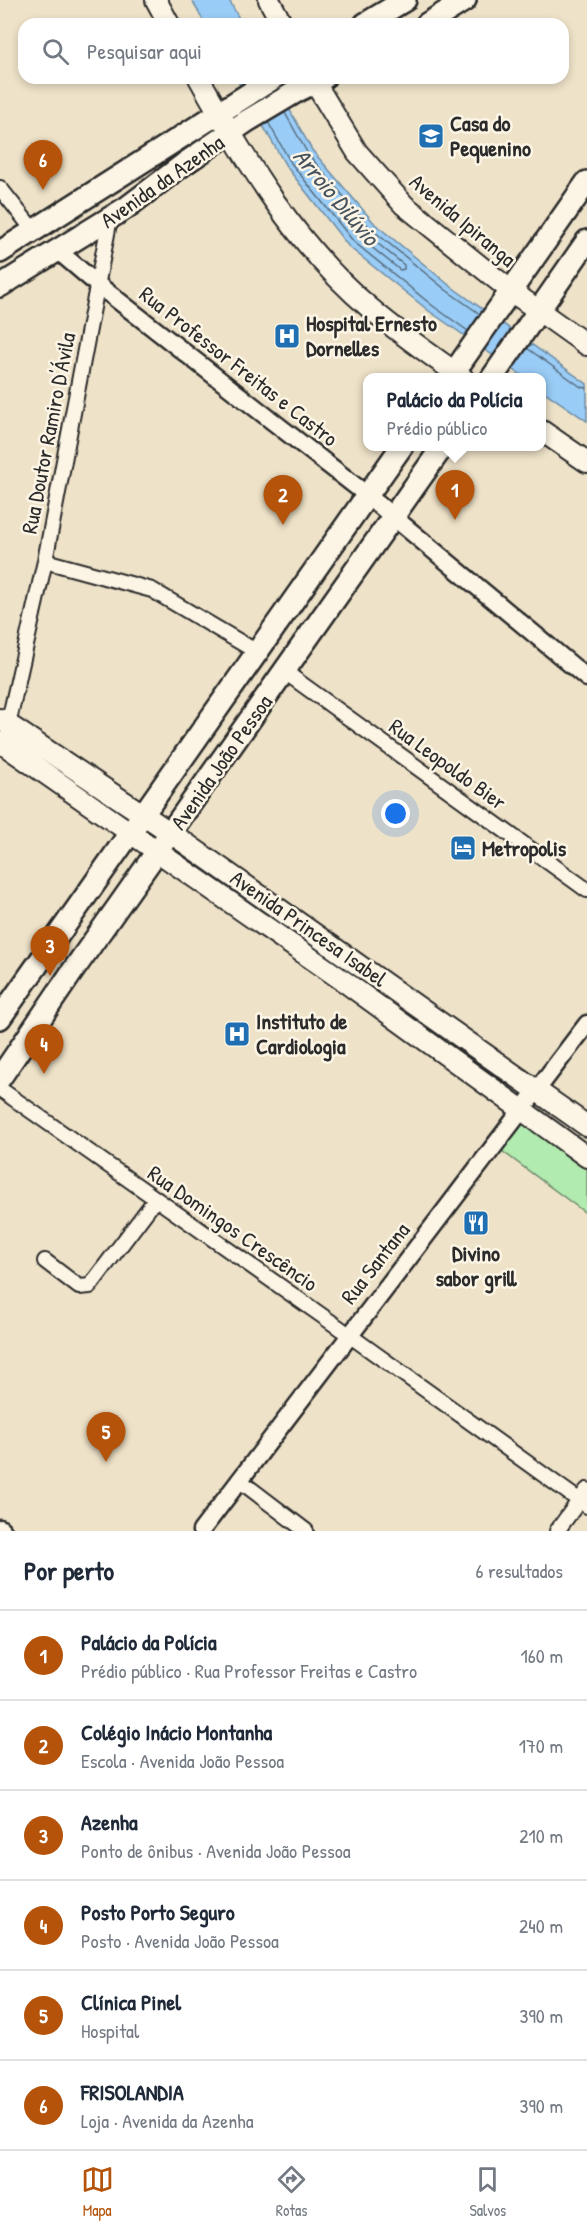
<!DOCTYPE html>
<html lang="pt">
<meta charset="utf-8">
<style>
body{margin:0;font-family:"Patrick Hand",sans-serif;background:#f6f6f7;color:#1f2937}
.you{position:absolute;left:396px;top:814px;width:21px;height:21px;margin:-15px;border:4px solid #fff;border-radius:50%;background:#1a73e8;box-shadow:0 0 0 9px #1a73e833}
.badge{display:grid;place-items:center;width:39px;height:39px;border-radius:50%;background:#b45309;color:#fff;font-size:20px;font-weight:700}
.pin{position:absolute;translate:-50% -50px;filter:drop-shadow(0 2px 3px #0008)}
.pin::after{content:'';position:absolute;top:32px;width:21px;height:18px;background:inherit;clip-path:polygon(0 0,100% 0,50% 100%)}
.popup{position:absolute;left:363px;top:373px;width:183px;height:78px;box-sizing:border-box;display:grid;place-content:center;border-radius:12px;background:#fff;filter:drop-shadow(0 2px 4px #0005);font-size:20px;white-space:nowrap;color:#747a83}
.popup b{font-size:22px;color:#1f2937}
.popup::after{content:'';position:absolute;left:50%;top:100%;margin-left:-12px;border:12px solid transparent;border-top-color:#fff}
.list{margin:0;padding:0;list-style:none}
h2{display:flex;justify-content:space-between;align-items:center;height:78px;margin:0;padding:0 24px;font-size:26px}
h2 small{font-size:20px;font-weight:400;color:#747a83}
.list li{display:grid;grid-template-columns:39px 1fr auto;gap:18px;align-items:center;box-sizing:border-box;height:90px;padding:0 24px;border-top:2px solid #e0e1e3}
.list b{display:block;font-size:22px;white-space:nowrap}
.list p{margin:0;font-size:20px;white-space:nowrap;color:#747a83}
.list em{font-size:20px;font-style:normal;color:#747a83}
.icon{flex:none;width:33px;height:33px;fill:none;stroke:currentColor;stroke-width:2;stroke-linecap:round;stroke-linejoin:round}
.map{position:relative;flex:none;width:587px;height:1531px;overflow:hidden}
.search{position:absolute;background:#fff;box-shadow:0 3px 9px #0003;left:18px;right:18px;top:18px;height:66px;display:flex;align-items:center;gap:15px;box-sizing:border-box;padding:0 21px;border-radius:18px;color:#747a83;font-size:22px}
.sheet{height:618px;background:#fff}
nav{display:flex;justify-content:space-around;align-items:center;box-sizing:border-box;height:84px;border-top:2px solid #e0e1e3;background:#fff;font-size:16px;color:#747a83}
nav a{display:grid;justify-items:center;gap:3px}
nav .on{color:#b45309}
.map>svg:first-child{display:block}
.green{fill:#b2ebaf;stroke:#6e8b6d;stroke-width:1.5}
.water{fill:#99ccf6;stroke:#6d8ca5;stroke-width:1.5}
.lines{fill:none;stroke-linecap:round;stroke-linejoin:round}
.shore{stroke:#576b7c;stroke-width:1.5}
.minor-casing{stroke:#2b2b2b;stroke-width:18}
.tertiary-casing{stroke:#2b2b2b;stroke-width:21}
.secondary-casing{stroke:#2b2b2b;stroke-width:24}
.primary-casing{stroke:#2b2b2b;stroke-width:26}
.minor{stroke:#fcf5e5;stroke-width:14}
.tertiary{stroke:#fcf5e5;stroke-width:16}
.secondary{stroke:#fcf5e5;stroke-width:20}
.primary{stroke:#fcf5e5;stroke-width:21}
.labels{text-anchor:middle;stroke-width:5;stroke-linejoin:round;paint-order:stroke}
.poi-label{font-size:22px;font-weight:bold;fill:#2b2b2b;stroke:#fcf5e5;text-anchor:start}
.street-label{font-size:22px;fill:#2b2b2b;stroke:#fcf5e5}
.water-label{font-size:24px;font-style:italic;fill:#46535e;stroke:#fcf5e5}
</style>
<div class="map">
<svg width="587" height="1531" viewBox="0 0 587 1531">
<rect width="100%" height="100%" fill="#eee2c8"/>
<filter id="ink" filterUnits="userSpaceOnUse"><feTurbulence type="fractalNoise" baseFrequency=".0167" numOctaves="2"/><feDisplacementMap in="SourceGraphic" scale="12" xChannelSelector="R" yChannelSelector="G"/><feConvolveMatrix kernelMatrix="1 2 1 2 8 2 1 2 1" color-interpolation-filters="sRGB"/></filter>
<g filter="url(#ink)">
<!-- green -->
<path class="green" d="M 523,1122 L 587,1169 L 587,1214 L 502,1151 Z"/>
<!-- water -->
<path class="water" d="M 192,0 L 229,0 L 242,24 L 205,24 Z
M 236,78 L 272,78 L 312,150 L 375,224 L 449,285 L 587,384 L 587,421 L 542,390 L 542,378 L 524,377 L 429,311 L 349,247 L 286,166 Z"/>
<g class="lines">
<!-- shore -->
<path class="shore" d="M 285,113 L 308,154 L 370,228 L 446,290 L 480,314
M 268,122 L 291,163 L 354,242 L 433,306 L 468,331
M 342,211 L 346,211 L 366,234 L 404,265 L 404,269 L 400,270 L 359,237 L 342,215 Z
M 527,348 L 581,387 L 587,388"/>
<defs>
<path id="minor" d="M 0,188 L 34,231
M 45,561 L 152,590 L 257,652
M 285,672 L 587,890
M 8,725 L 45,561 L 110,218
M 0,1089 L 338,1327 L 587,1506
M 45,1261 L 79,1287 L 90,1286 L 155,1200
M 239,1480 L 306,1531
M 557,1531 L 587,1490"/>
<path id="tertiary" d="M 57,250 L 97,284 L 367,495 L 587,678
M 0,1528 L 3,1531
M 201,1531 L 587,1024"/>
<path id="secondary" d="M 156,0 L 169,24
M 269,0 L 282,24
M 199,78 C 246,162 297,247 371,309 C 400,334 432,356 463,378
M 312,78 L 357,152 L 404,205 L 511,291 L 587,345
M 542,431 L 587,462
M 0,719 L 171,833 L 587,1126
M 0,742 L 345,982 L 587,1157"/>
<path id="primary" d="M 365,24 L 405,0
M 427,24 L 465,0
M 0,252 L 274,78
M 0,286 L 126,208 L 184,164 L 247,121 L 299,90 L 324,78
M 450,378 L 587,182
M 492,378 L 587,241
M 0,1018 L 402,446
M 0,1078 L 72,972 L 443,446"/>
</defs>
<!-- minor casing -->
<use href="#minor" class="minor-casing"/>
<!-- tertiary casing -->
<use href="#tertiary" class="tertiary-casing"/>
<!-- secondary casing -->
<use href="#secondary" class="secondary-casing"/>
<!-- primary casing -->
<use href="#primary" class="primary-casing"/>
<!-- minor -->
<use href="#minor" class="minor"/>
<!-- tertiary -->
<use href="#tertiary" class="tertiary"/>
<!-- secondary -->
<use href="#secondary" class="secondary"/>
<!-- primary -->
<use href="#primary" class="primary"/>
</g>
</g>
<!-- icons -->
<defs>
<symbol id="school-square" viewBox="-11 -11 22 22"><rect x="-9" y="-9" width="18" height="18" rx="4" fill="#1f6fb2" stroke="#fcf5e5"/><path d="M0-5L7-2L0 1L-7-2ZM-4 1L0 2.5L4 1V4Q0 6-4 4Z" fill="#fff"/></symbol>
<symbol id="hospital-square" viewBox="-11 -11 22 22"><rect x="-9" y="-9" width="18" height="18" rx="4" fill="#1f6fb2" stroke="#fcf5e5"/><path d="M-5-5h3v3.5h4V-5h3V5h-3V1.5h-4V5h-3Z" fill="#fff"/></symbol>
<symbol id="hotel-square" viewBox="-11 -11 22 22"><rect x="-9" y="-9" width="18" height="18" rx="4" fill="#1f6fb2" stroke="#fcf5e5"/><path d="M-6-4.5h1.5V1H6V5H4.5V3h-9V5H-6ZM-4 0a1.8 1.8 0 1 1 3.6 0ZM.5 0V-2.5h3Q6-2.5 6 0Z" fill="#fff"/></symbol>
<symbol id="restaurant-square" viewBox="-11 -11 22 22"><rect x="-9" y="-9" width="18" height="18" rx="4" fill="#1f6fb2" stroke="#fcf5e5"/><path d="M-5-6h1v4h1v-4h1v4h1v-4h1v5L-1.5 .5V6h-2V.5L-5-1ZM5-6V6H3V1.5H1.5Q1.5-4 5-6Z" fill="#fff"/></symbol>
</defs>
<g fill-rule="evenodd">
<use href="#school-square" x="416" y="121" width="30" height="30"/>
<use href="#hospital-square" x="272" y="321" width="30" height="30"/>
<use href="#hotel-square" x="448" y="833" width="30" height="30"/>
<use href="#hospital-square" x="222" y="1019" width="30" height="30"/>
<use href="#restaurant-square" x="461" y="1208" width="30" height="30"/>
</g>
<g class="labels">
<!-- poi labels -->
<g class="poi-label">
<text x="450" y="131">Casa do<tspan x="450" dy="25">Pequenino</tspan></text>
<text x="306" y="331">Hospital Ernesto<tspan x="306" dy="25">Dornelles</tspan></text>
<text x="482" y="856">Metropolis</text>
<text x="256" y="1029">Instituto de<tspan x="256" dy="25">Cardiologia</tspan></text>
<text x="476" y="1261" text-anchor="middle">Divino<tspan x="476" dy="25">sabor grill</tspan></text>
</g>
<!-- street labels -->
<g class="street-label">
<text transform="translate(162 181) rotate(-35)" y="8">Avenida da Azenha</text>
<text transform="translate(463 220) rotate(40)" y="8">Avenida Ipiranga</text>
<text transform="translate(239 366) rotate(38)" y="8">Rua Professor Freitas e Castro</text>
<text transform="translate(48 433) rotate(-79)" y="8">Rua Doutor Ramiro D'Ávila</text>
<text transform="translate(221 762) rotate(-55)" y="8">Avenida João Pessoa</text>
<text transform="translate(448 764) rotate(36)" y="8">Rua Leopoldo Bier</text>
<text transform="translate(309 928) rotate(35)" y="8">Avenida Princesa Isabel</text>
<text transform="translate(233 1228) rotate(35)" y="8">Rua Domingos Crescêncio</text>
<text transform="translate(375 1263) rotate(-52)" y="8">Rua Santana</text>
</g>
<!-- water labels -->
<g class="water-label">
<text transform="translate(336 197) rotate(50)" y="8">Arroio Dilúvio</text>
</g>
</g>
</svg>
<div class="you"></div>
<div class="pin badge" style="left:455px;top:520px">1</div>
<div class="popup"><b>Palácio da Polícia</b>Prédio público</div>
<div class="pin badge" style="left:283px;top:525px">2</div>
<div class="pin badge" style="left:50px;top:976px">3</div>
<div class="pin badge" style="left:44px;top:1074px">4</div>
<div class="pin badge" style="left:106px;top:1462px">5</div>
<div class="pin badge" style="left:43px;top:190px">6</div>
<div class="search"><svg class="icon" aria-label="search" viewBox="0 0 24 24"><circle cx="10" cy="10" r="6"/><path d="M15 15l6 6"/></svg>Pesquisar aqui</div>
</div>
<section class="sheet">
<h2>Por perto<small>6 resultados</small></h2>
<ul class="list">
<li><span class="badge">1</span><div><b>Palácio da Polícia</b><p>Prédio público · Rua Professor Freitas e Castro</p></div><em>160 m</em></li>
<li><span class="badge">2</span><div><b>Colégio Inácio Montanha</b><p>Escola · Avenida João Pessoa</p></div><em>170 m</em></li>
<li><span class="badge">3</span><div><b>Azenha</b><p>Ponto de ônibus · Avenida João Pessoa</p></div><em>210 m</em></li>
<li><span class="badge">4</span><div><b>Posto Porto Seguro</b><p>Posto · Avenida João Pessoa</p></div><em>240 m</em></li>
<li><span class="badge">5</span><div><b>Clínica Pinel</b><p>Hospital</p></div><em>390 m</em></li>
<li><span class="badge">6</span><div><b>FRISOLANDIA</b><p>Loja · Avenida da Azenha</p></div><em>390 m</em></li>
</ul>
</section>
<nav>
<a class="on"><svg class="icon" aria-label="map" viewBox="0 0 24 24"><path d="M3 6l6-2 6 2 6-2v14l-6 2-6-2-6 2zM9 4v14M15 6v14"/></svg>Mapa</a>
<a><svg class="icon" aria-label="directions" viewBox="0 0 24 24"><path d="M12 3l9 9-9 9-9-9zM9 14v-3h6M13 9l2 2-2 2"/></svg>Rotas</a>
<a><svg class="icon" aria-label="saved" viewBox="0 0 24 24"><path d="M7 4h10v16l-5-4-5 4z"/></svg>Salvos</a>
</nav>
